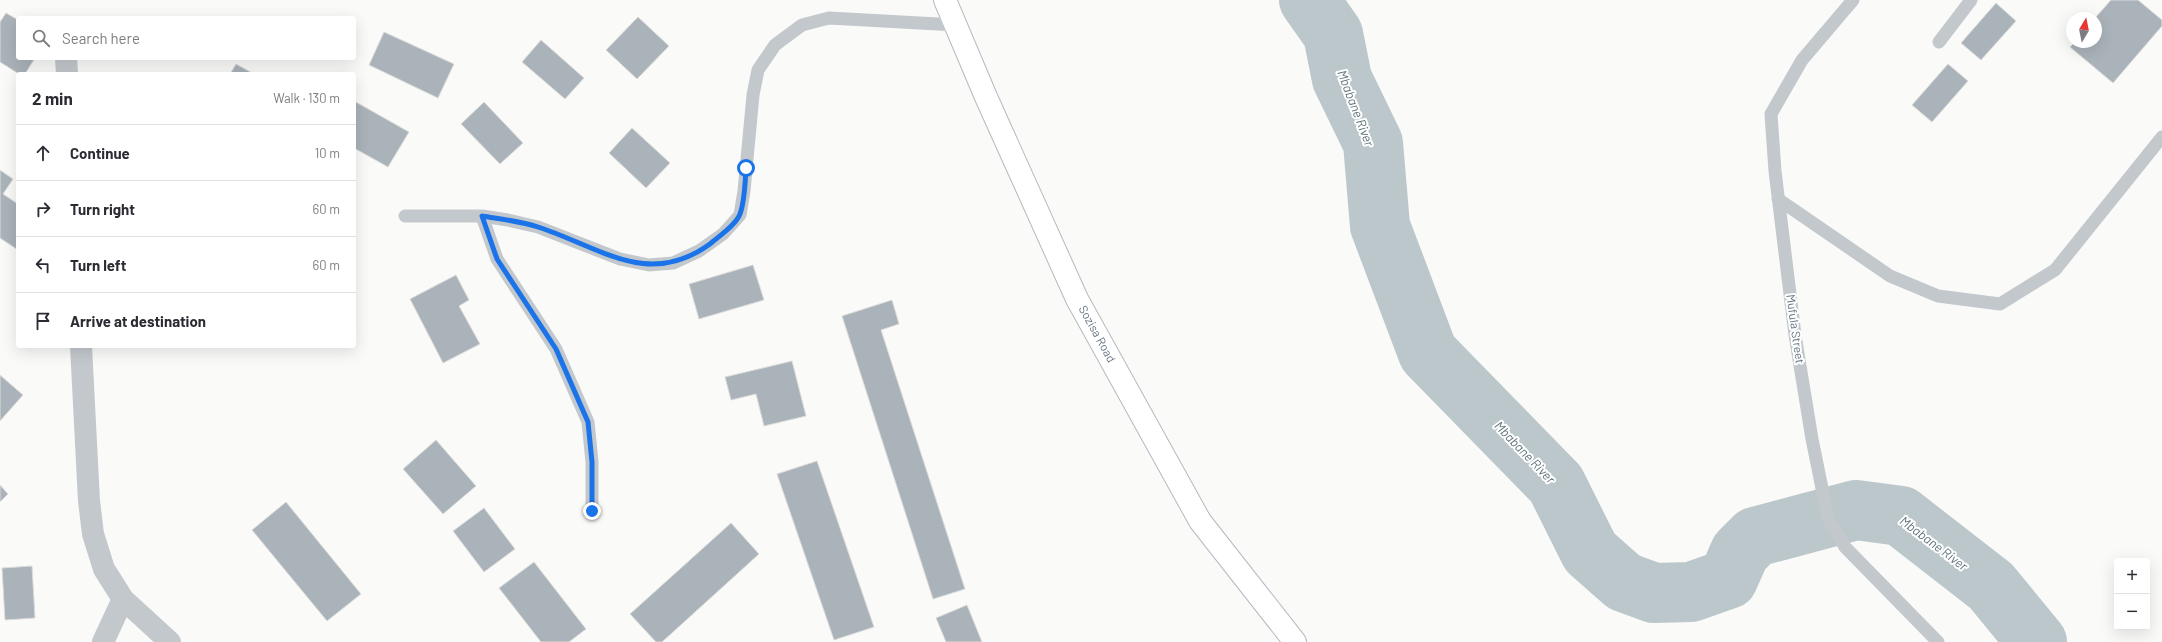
<!DOCTYPE html>
<meta charset="utf-8">
<style>
body{margin:0;font-family:Barlow,sans-serif;background:#f2f2f3;color:#2b2b33}
.controls{position:absolute;right:12px;bottom:12px;display:grid;overflow:hidden;border-radius:4px;box-shadow:0 4px 16px #0002}
.controls button{width:36px;height:36px;display:grid;place-items:center;padding:0;border:0;border-bottom:1px solid #e1e1e2;background:#fff;color:#2b2b33;font:20px sans-serif}
.compass{position:absolute;left:2066px;top:12px;width:36px;height:36px;border-radius:50%;background:#fff;box-shadow:0 4px 16px #0002;rotate:10deg}
.stop{position:absolute;width:12px;height:12px;margin:-9px;border:3px solid #1a73e8;border-radius:50%;background:#fff}
.stop.end{background:#1a73e8;border-color:#fff;box-shadow:0 1px 4px #0008}
.list{margin:0;padding:0;list-style:none}
h2{display:flex;justify-content:space-between;align-items:center;height:52px;margin:0;padding:0 16px;font-size:17px}
h2 small{font-size:13px;font-weight:400;color:#7c7c81}
.list li{display:grid;grid-template-columns:26px 1fr auto;gap:12px;align-items:center;box-sizing:border-box;height:56px;padding:0 16px;border-top:1px solid #e1e1e2}
.list b{display:block;font-size:15px;white-space:nowrap}
.list em{font-size:13px;font-style:normal;color:#7c7c81}
.icon{flex:none;width:22px;height:22px;fill:none;stroke:currentColor;stroke-width:2;stroke-linecap:round;stroke-linejoin:round}
.map{position:relative;flex:none;width:2162px;height:642px;overflow:hidden}
.search{position:absolute;background:#fff;box-shadow:0 4px 16px #0002;left:16px;top:16px;width:340px;height:44px;display:flex;align-items:center;gap:10px;box-sizing:border-box;padding:0 14px;border-radius:4px;color:#7c7c81;font-size:15px}
.panel{position:absolute;background:#fff;box-shadow:0 4px 16px #0002;left:16px;top:72px;width:340px;height:276px;border-radius:4px}
.map>svg:first-child{display:block}
.lines{fill:none;stroke-linecap:round;stroke-linejoin:round}
.river{stroke:#bbc7cb;stroke-width:60}
.building{fill:#aab3b9;stroke:#dcdcda}
.primary-casing{stroke:#b5babe;stroke-width:24}
.service{stroke:#c3c8cc;stroke-width:13}
.minor{stroke:#c3c8cc;stroke-width:22}
.primary{stroke:#fff;stroke-width:22}
.route{stroke:#1a73e8;stroke-width:5}
.labels{text-anchor:middle;stroke-width:4;stroke-linejoin:round;paint-order:stroke}
.street-label{font-size:12px;fill:#657683;stroke:#fff}
.water-label{font-size:13px;font-style:italic;fill:#60757c;stroke:#fff}
</style>
<div class="map">
<svg width="2162" height="642" viewBox="0 0 2162 642">
<rect width="100%" height="100%" fill="#fafaf8"/>
<g class="lines">
<!-- river -->
<path class="river" d="M 1309,0 L 1333,34 L 1342,79 L 1373,143 L 1380,226 L 1428,353 L 1556,484 L 1590,552 L 1624,582 L 1654,593 L 1691,592 L 1728,579 L 1740,552 L 1755,537 L 1856,510 L 1901,516 L 1991,586 L 2037,642"/>
</g>
<!-- building -->
<path class="building" d="M 2111,0 L 2138,0 L 2162,20 L 2162,26 L 2113,83 L 2070,47 L 2075,42 L 2096,42 L 2095,18 Z
M 1996,3 L 2016,21 L 1981,60 L 1961,43 Z
M 6,13 L 18,20 L 18,58 L 35,58 L 25,74 L 19,74 L 0,62 L 0,22 Z
M 638,17 L 669,46 L 637,79 L 606,50 Z
M 384,32 L 454,64 L 438,98 L 369,65 Z
M 541,40 L 584,78 L 565,99 L 522,62 Z
M 236,64 L 254,74 L 230,74 Z
M 1948,64 L 1968,81 L 1932,122 L 1912,105 Z
M 354,101 L 409,132 L 388,167 L 354,148 Z
M 484,102 L 523,143 L 500,164 L 461,124 Z
M 632,128 L 670,163 L 646,188 L 609,153 Z
M 0,170 L 13,179 L 3,194 L 18,204 L 18,250 L 0,238 Z
M 753,265 L 764,300 L 699,319 L 689,284 Z
M 456,275 L 469,300 L 459,306 L 480,344 L 443,363 L 410,299 Z
M 892,300 L 899,324 L 881,330 L 965,589 L 933,599 L 842,316 Z
M 792,361 L 806,416 L 764,426 L 756,394 L 731,400 L 725,377 Z
M 0,375 L 23,395 L 0,421 Z
M 436,440 L 476,486 L 443,514 L 403,469 Z
M 817,461 L 874,627 L 834,640 L 777,474 Z
M 0,485 L 8,494 L 0,502 Z
M 286,502 L 361,594 L 327,621 L 252,530 Z
M 484,508 L 515,549 L 484,572 L 453,531 Z
M 731,523 L 759,554 L 662,642 L 656,642 L 630,614 Z
M 534,562 L 586,629 L 569,642 L 541,642 L 499,588 Z
M 32,566 L 35,618 L 5,620 L 2,568 Z
M 967,605 L 982,642 L 946,642 L 936,618 Z"/>
<g class="lines">
<defs>
<path id="primary" d="M 945,0 L 986,97 L 1077,299 L 1200,521 L 1295,642"/>
</defs>
<!-- primary casing -->
<use href="#primary" class="primary-casing"/>
<!-- service -->
<path class="service" d="M 1853,0 L 1802,60 L 1771,114 L 1775,171 L 1795,335 L 1812,439 L 1828,518 L 1845,547 L 1938,642
M 1939,42 L 1971,0
M 1778,199 L 1890,276 L 1938,296 L 2000,304 L 2055,270 L 2162,137
M 405,216 L 482,216 L 508,220 L 538,227 L 620,259 L 649,265 L 673,263 L 699,251 L 723,234 L 740,215 L 744,191 L 753,95 L 758,70 L 775,45 L 802,25 L 829,18 L 956,25
M 482,216 L 497,259 L 556,349 L 588,422 L 592,462 L 592,511"/>
<!-- minor -->
<path class="minor" d="M 66,58 L 67,74
M 81,346 L 89,501 L 93,534 L 104,569 L 123,599 L 170,642
M 103,642 L 123,599"/>
<!-- primary -->
<use href="#primary" class="primary"/>
</g>
<g class="lines">
<!-- route -->
<path class="route" d="M 592,511 L 592,462 L 588,422 L 556,349 L 497,259 L 482,216 C 500,219 520,221 538,227 C 600,247 648,289 710,244 C 719,236 736,225 740,214 C 745,200 745,183 746,168"/>
</g>
<g class="labels">
<!-- street labels -->
<g class="street-label">
<text transform="translate(1795 329) rotate(82)" y="4">Mufula Street</text>
<text transform="translate(1097 334) rotate(61)" y="4">Sozisa Road</text>
</g>
<!-- water labels -->
<g class="water-label">
<text transform="translate(1356 108) rotate(69)" y="5">Mbabane River</text>
<text transform="translate(1525 452) rotate(46)" y="5">Mbabane River</text>
<text transform="translate(1934 543) rotate(37)" y="5">Mbabane River</text>
</g>
</g>
</svg>
<div class="controls">
<button>+</button>
<button>−</button>
</div>
<svg class="compass" viewBox="-18 -18 36 36"><path d="M0-13l5 13h-10z" fill="#e53935"/><path d="M0 13l5-13h-10z" fill="#7c7c81"/></svg>
<div class="stop" style="left:746px;top:168px"></div>
<div class="stop end" style="left:592px;top:511px"></div>
<div class="search"><svg class="icon" aria-label="search" viewBox="0 0 24 24"><circle cx="10" cy="10" r="6"/><path d="M15 15l6 6"/></svg>Search here</div>
<section class="panel">
<h2>2 min<small>Walk · 130 m</small></h2>
<ul class="list">
<li><svg class="icon" aria-label="ahead" viewBox="0 0 24 24"><path d="M12 20V5M6 11l6-6 6 6"/></svg><div><b>Continue</b></div><em>10 m</em></li>
<li><svg class="icon" aria-label="right" viewBox="0 0 24 24"><path d="M7 20v-9h11M14 6l5 5-5 5"/></svg><div><b>Turn right</b></div><em>60 m</em></li>
<li><svg class="icon" aria-label="left" viewBox="0 0 24 24"><path d="M17 20v-9H6M10 6l-5 5 5 5"/></svg><div><b>Turn left</b></div><em>60 m</em></li>
<li><svg class="icon" aria-label="arrive" viewBox="0 0 24 24"><path d="M6 21V4h12l-3 4 3 4H6"/></svg><div><b>Arrive at destination</b></div></li>
</ul>
</section>
</div>
